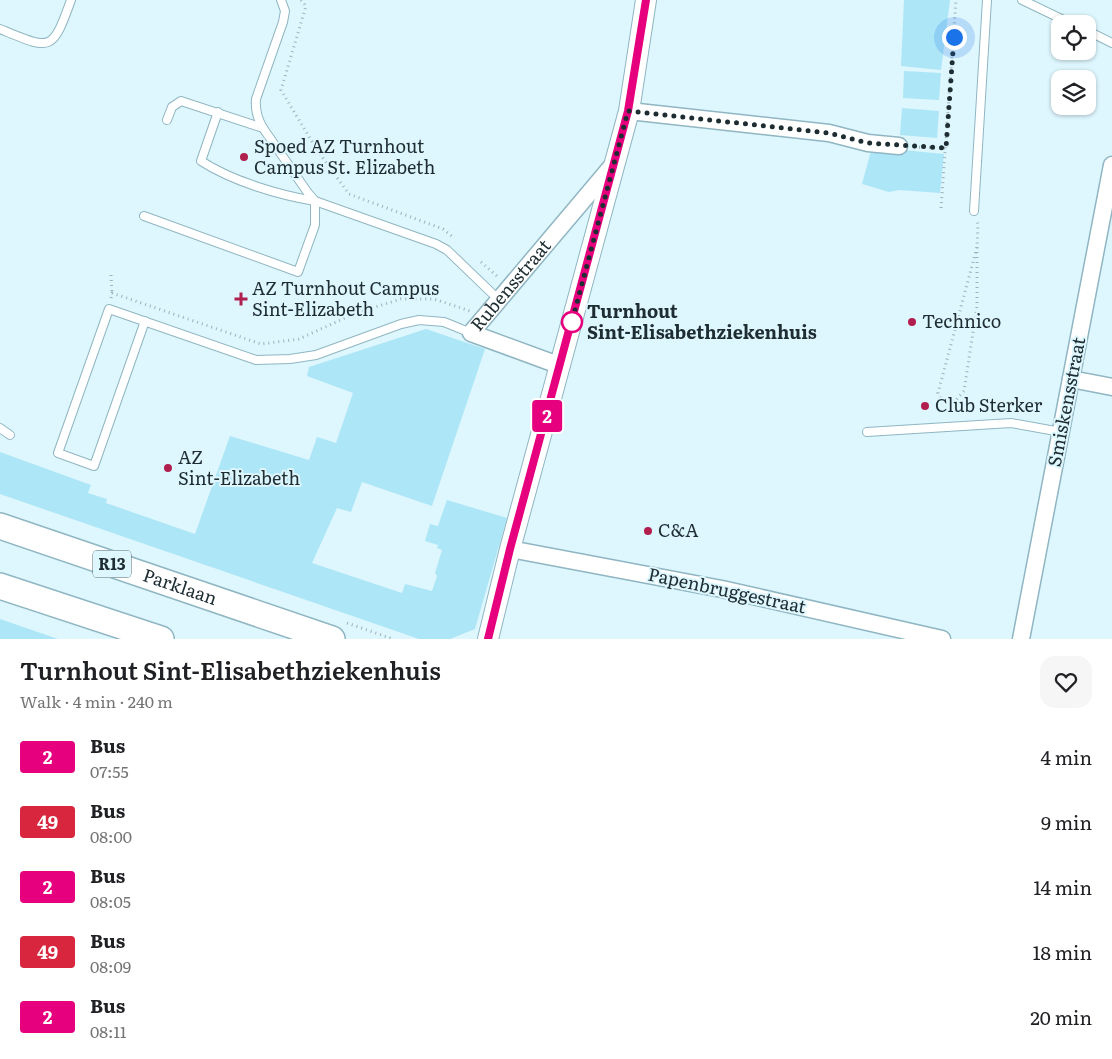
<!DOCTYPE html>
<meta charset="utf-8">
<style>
:root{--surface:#fff;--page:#f6f6f6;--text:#202124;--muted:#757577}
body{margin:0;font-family:Literata,serif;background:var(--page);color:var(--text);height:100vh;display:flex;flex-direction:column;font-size:19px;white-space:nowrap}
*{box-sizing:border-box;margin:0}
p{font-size:16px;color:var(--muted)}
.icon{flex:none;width:28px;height:28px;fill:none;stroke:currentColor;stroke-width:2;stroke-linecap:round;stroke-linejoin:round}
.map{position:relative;height:639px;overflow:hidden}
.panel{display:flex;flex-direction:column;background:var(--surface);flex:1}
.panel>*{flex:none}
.badge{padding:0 10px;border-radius:4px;font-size:18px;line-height:32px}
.buttons{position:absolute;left:1051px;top:15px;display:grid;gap:10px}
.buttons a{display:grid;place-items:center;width:45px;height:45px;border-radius:10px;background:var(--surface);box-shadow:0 1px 4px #0004;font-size:25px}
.you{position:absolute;width:25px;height:25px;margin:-12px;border:4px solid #fff;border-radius:50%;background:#1a73e8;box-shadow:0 0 0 8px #1a73e833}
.map>.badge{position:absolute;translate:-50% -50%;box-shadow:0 0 0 2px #fff}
.round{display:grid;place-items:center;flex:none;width:52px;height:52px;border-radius:15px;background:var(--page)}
.headline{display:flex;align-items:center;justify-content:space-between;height:85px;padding:0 20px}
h1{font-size:24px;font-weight:600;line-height:38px}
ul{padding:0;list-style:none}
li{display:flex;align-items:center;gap:15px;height:65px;padding:0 20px}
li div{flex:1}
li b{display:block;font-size:19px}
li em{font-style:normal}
li .badge{min-width:55px;font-weight:700;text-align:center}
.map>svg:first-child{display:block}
</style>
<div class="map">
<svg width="1112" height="639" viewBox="0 0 1112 639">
<rect width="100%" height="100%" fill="#def6fe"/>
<g fill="#ade6f7">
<polygon points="904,0 950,0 941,70 901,66"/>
<polygon points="904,71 941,73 939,100 903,98"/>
<polygon points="902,108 939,111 937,138 900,135"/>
<polygon points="872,147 944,154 940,193 899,190 889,192 862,184"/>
<polygon points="426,329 485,349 432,506 362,482 351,512 337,508 312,563 402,593 405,584 432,591 437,576 435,573 442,550 437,548 438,545 425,541 430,524 438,526 447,500 507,518 475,629 450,639 419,639 0,494 0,452 91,485 88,493 107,499 106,503 195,534 230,436 309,460 317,437 336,443 353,393 307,376 309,367"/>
<polygon points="0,619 58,639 0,639"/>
</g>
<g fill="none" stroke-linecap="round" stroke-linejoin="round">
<defs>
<g id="service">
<path d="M281,0L285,11L283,22L256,99C255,110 257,118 263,128L308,193L315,201L436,244L447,250L499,300"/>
<polyline points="1022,0 1072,24"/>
<path d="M0,29C51,50 52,53 71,0"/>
<polyline points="1088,31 1112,43"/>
<polyline points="167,120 172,107 181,101 263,128"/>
<polyline points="974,211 987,0"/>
<path d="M144,216L298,272L315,225V201C278,195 232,181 201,161L218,112"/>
<polyline points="145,321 94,466 58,453 109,309 256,360 290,359 316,355 401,324 419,320 444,322 471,333"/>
<polyline points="0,428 10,435"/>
<polyline points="867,432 1011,423 1061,432"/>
</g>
<g id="minor">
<polyline points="629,111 829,133 868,143 899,146"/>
<path id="s1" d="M561,366L471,333L612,166"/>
<polyline points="1071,379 1112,387"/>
<polyline points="510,549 722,589 942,639"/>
<polyline points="1021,639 1112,165"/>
</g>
<polyline id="tertiary" points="488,639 510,549 629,111 646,0"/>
<g id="primary">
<path id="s2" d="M0,526L332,639"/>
<polyline points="0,586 161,639"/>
</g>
</defs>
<use href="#service" stroke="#8fb6c2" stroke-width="10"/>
<use href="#minor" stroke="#8fb6c2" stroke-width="19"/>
<use href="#tertiary" stroke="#8fb6c2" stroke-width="22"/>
<use href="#primary" stroke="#8fb6c2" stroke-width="28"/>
<g stroke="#9db2b9" stroke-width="3" stroke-dasharray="1 4" stroke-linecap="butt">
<polyline points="301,0 306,6 281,90 317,150 349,194 443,229 454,238"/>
<polyline points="914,147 946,148"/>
<polyline points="941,208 956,0"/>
<polyline points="977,247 977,306 964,391 955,401 942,401 938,393 977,247 978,224 977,221"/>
<polyline points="481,262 497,276"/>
<polyline points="111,275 112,293"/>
<polyline points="111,298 112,293 261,344 299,339 356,313 401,299 434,299 470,311"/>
<polyline points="347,623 393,639"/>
</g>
<use href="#service" stroke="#fff" stroke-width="8"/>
<use href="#minor" stroke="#fff" stroke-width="16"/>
<use href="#tertiary" stroke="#fff" stroke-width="20"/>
<use href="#primary" stroke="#fff" stroke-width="25"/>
</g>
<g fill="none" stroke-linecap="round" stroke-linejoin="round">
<defs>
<polyline id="line" points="488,639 510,549 628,111 646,0"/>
</defs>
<use href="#line" stroke="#fff" stroke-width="11"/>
<use href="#line" stroke="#e6007e" stroke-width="8"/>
<polyline stroke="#1e2d32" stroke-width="5" stroke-dasharray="0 9" points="572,322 570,329 628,111 829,133 868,143 946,148 954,37"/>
</g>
<g fill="#b01f4e" stroke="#def6fe" stroke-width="2">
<circle cx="244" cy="157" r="5"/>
<path d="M238.5 291.5h5v5h5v5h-5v5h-5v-5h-5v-5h5z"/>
<circle cx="912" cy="322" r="5"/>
<circle cx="925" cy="406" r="5"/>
<circle cx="168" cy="468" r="5"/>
<circle cx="648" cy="531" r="5"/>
</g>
<circle fill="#fff" stroke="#e6007e" stroke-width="2.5" cx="572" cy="322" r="10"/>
<g text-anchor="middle" stroke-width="4" stroke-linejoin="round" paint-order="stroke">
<rect fill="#def6fe" stroke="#58696f" stroke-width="1" x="93" y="550.5" width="38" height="27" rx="4"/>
<g font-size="16" font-weight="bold" fill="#1e2d32">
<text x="112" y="570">R13</text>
</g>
<g font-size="18" fill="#1e2d32" stroke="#def6fe" text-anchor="start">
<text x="254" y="153">Spoed AZ Turnhout<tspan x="254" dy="21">Campus St. Elizabeth</tspan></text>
<text x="252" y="295">AZ Turnhout Campus<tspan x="252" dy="21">Sint-Elizabeth</tspan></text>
<text x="922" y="328">Technico</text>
<text x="935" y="412">Club Sterker</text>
<text x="178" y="464">AZ<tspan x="178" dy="21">Sint-Elizabeth</tspan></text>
<text x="658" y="537">C&amp;A</text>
</g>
<g font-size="18" fill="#1e2d32" stroke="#def6fe">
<text dy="6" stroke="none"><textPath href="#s1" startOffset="158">Rubensstraat</textPath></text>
<text transform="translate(1067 402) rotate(-79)" y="6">Smiskensstraat</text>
<text dy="6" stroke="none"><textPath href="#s2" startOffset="190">Parklaan</textPath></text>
<text transform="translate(727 591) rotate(12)" y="6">Papenbruggestraat</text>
</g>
<g font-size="18" font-weight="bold" fill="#1e2d32" stroke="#def6fe" text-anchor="start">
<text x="587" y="318">Turnhout<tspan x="587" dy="21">Sint-Elisabethziekenhuis</tspan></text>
</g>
</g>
</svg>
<div class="buttons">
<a><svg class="icon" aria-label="locate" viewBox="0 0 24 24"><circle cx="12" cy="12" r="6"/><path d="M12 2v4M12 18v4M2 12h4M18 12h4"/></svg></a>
<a><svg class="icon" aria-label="layers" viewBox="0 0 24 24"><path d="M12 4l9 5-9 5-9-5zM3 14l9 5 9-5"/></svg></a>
</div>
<div class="you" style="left:954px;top:37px"></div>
<b class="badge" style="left:547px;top:416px;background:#e6007e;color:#fff">2</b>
</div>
<section class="panel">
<div class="headline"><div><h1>Turnhout Sint-Elisabethziekenhuis</h1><p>Walk · 4 min · 240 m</p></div><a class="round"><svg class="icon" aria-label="heart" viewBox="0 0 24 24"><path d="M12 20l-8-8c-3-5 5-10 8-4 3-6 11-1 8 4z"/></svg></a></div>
<ul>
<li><span class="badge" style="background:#e6007e;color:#fff">2</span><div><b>Bus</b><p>07:55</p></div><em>4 min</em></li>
<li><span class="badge" style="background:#d7263d;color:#fff">49</span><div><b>Bus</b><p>08:00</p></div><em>9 min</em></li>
<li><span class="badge" style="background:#e6007e;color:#fff">2</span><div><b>Bus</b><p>08:05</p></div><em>14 min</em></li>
<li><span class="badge" style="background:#d7263d;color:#fff">49</span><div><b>Bus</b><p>08:09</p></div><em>18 min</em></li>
<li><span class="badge" style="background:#e6007e;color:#fff">2</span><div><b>Bus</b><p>08:11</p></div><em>20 min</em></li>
</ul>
</section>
